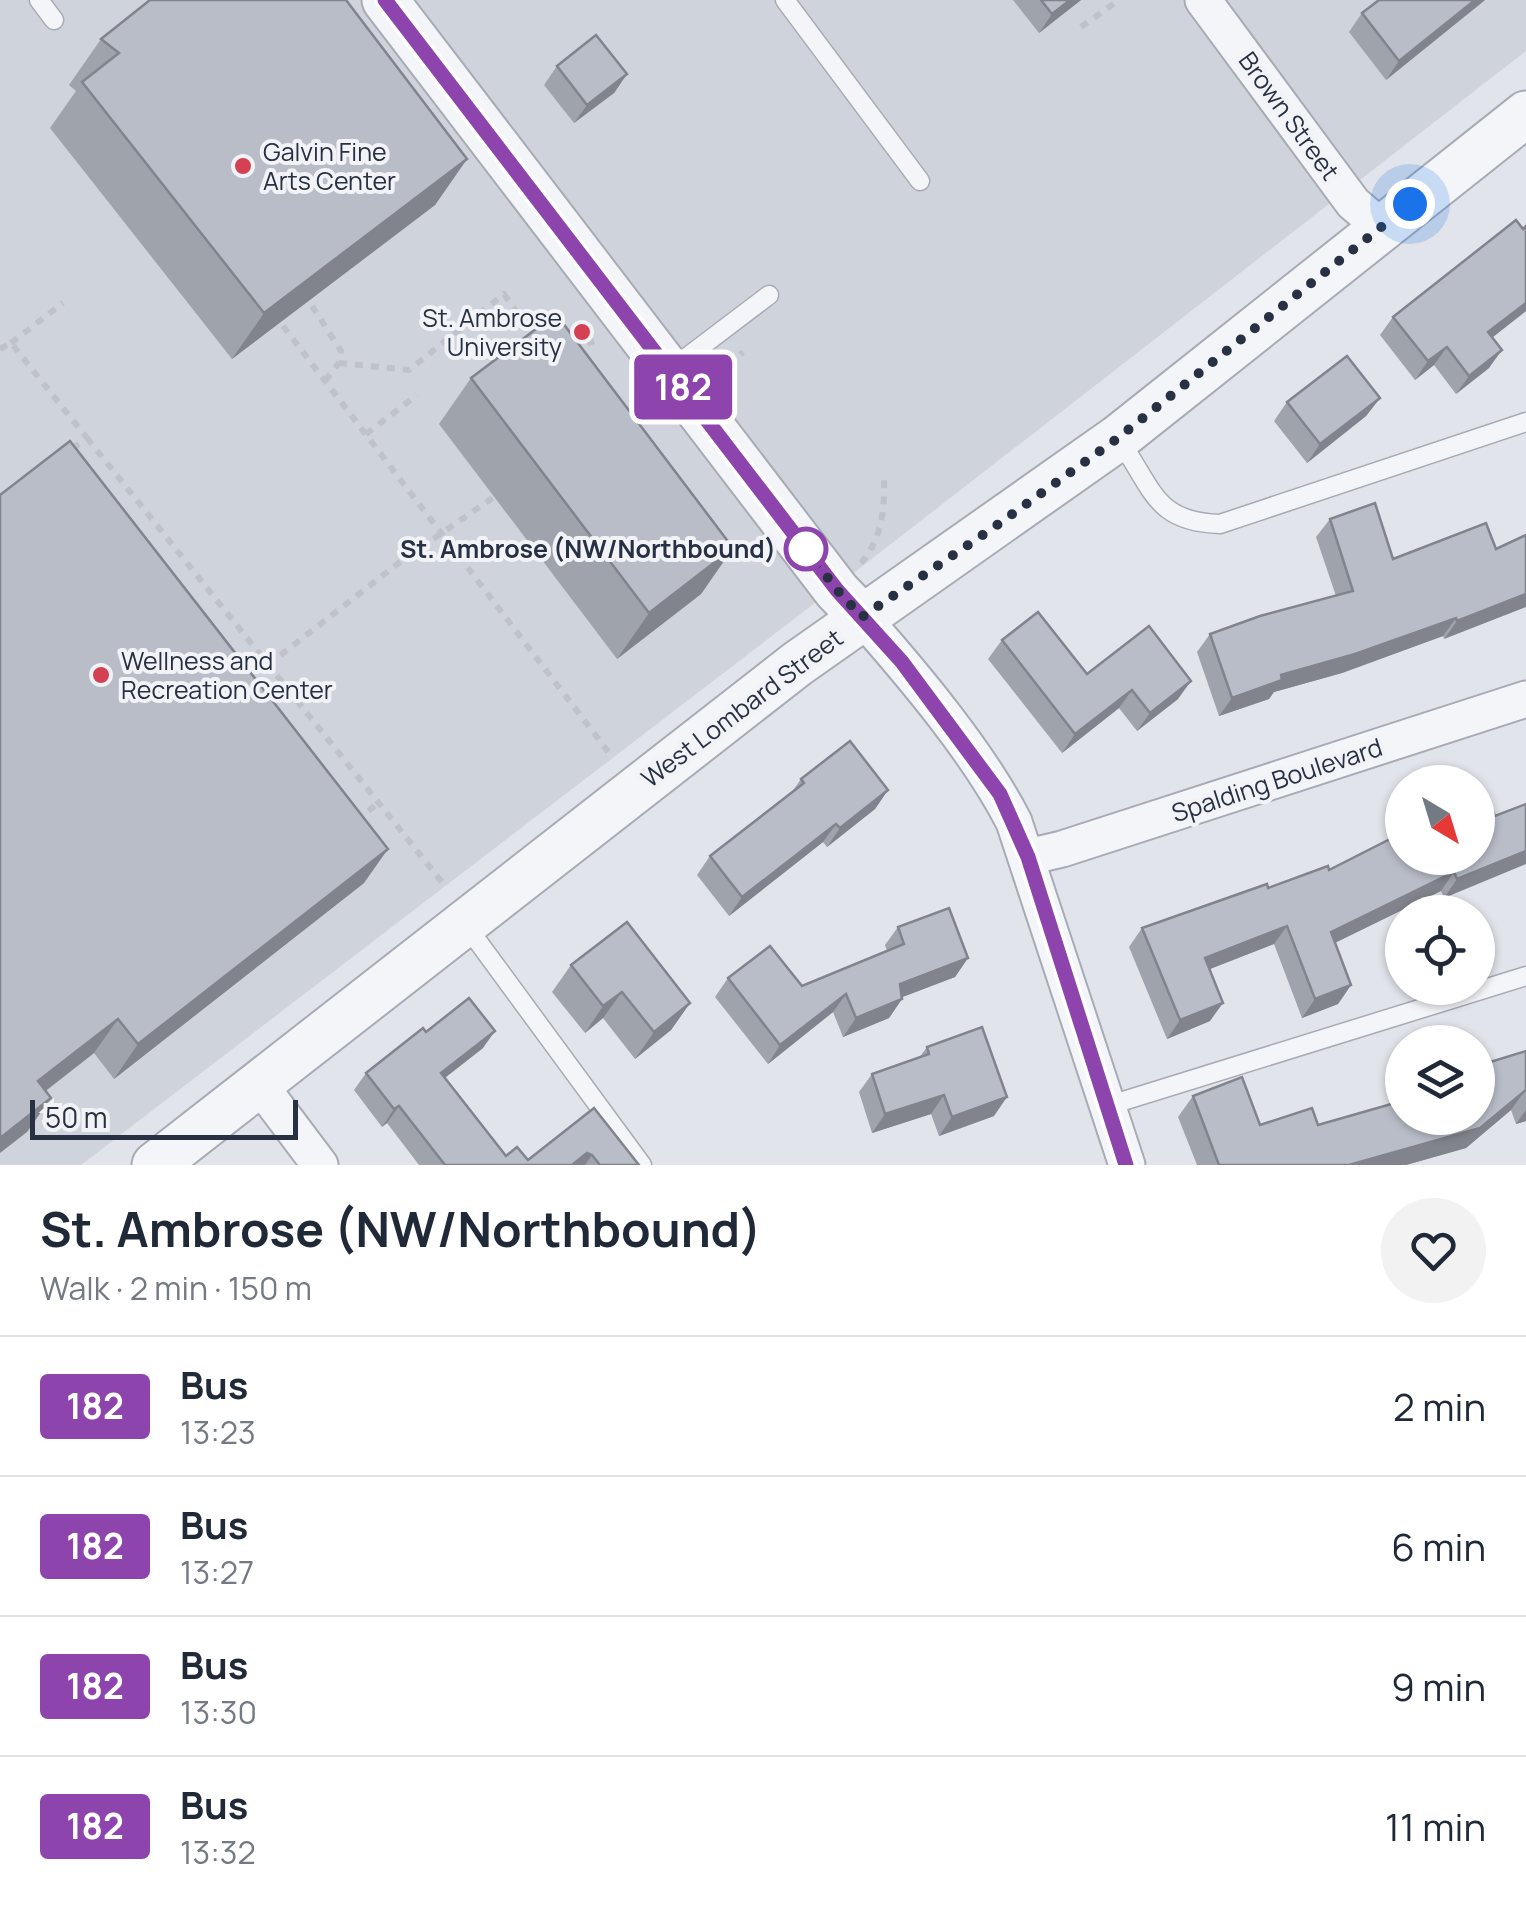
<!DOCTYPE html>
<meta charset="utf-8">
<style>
:root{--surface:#fff;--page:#f2f2f3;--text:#1f2937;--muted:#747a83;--line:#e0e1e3}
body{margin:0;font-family:Manrope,sans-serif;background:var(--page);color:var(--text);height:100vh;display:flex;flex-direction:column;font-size:38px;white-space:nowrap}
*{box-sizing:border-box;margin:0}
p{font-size:32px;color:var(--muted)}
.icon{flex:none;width:55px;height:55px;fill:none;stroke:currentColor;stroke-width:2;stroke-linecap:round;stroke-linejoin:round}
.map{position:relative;height:1165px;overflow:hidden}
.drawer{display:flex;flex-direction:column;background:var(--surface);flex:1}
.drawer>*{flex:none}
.badge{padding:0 20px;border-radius:8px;font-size:35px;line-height:65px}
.needle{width:65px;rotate:142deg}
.tools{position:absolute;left:1385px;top:765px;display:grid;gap:20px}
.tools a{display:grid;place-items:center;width:110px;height:110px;border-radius:50%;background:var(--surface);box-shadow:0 2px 8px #0004;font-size:50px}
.scale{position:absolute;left:30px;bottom:25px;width:268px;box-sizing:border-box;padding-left:10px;border:5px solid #283143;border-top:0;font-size:28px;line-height:35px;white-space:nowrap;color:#283143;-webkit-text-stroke:8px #f1f3f7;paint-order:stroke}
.you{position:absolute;width:50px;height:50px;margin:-25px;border:8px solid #fff;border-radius:50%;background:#1a73e8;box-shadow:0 0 0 15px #1a73e833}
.map>.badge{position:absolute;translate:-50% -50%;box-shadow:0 0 0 5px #fff}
.round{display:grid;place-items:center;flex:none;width:105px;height:105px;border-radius:52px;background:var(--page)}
.headline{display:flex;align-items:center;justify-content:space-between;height:170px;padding:0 40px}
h1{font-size:48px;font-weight:700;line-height:75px}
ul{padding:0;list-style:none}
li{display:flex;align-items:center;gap:30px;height:140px;padding:0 40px;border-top:2px solid var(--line)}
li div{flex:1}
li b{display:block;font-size:38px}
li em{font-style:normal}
li .badge{min-width:110px;font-weight:700;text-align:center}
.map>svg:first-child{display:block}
</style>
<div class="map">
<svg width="1526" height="1165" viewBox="0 0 1526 1165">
<rect width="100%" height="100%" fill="#e1e4ea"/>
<polygon fill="#cfd3dc" points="0,0 1526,0 1526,51 802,613 81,1165 0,1165"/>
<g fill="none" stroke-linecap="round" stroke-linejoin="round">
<defs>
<g id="service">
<polyline points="39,0 54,20"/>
<polyline points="785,0 920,181"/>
<polyline points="670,370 769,295"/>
<path d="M1119,440C1154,489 1154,522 1220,524L1526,422"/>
<polyline points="465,924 642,1165"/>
<polyline points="1107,1106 1526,976"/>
</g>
<g id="minor">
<polyline points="1203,0 1353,203 1381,227"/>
<path d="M862,617C913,675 979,753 1014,822L1127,1165"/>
<polyline points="1028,857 1062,849 1526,699"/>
<polyline points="259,1084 320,1165"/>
</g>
<g id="tertiary">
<polyline points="385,0 837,591 862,617"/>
<polyline points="155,1165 797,664 1118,438 1526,114"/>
</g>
</defs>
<use href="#service" stroke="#a6abb5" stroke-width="21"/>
<use href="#minor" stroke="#a6abb5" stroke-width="39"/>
<use href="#tertiary" stroke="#a6abb5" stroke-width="49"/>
<g stroke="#bfc2c9" stroke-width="6" stroke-dasharray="8 8" stroke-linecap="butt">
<polyline points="1081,27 1119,0"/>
<polyline points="312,306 341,351 339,363 325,381"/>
<polyline points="283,326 613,758"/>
<polyline points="11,343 63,303"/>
<polyline points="0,349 11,343 87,438 68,452"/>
<polyline points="572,349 594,341"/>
<polyline points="339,363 409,370 504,294 533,336"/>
<polyline points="716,375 743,352"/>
<polyline points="366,434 417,395"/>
<polyline points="87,438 445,886"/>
<path d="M861,563C881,540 885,510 884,480"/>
<polyline points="268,665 400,562 494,497"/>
<polyline points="356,821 378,803"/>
</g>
<use href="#service" stroke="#f4f5f8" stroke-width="18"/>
<use href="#minor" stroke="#f4f5f8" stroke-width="35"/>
<use href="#tertiary" stroke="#f4f5f8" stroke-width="45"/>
</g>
<g fill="#9ea3ac">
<polygon points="1013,0 1081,0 1039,33"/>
<polygon points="1485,0 1386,80 1349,32 1362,13"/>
<polygon points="101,39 467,159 435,205 232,359 50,128 76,91 69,85"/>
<polygon points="557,66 627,74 614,93 574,123 544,85"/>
<polygon points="1526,226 1526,311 1493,337 1489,368 1456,394 1434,365 1415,380 1380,335 1393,317"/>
<polygon points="471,378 733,548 701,594 617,659 439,424"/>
<polygon points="1380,398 1366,416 1307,463 1274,421 1287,402"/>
<polygon points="0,495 364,883 114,1079 94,1053 46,1091 27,1132"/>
<polygon points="1330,519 1393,559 1496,549 1526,535 1444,639 1443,636 1342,673 1274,692 1269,699 1219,716 1197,652 1210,634 1336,596 1316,537"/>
<polygon points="1002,640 1087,674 1178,699 1137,731 1119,708 1062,753 988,659"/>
<polygon points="801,779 888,790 875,809 827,847 823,842 729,916 697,875 710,856 792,792"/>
<polygon points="1526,804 1444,898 1441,891 1335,943 1351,985 1338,1004 1302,1018 1274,944 1210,969 1210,1021 1167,1039 1129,947 1142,928 1329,870 1402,858"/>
<polygon points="898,927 968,958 955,977 902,997 902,999 889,1018 843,1037 833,1012 768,1064 715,997 728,978 802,986 887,951 885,945"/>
<polygon points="571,965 690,1003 671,1030 635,1059 603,1018 585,1033 552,992"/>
<polygon points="426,1032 483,1048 445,1078 506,1156 528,1160 594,1108 639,1165 419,1165 387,1123 382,1127 354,1090 366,1073"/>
<polygon points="927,1047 994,1116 939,1136 931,1114 872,1133 859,1092 872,1074 919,1058"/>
<polygon points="1526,1051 1526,1121 1516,1124 1511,1110 1466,1148 1406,1165 1197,1165 1178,1117 1193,1096 1260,1125 1318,1125 1402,1118 1487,1063"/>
</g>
<g fill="#81848c">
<polygon points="1070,0 1081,0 1039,33 1052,14"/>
<polygon points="1475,0 1485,0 1386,80 1399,61"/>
<polygon points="627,74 614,93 574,123 587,105"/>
<polygon points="467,159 435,205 232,359 264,313"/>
<polygon points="1526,303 1526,311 1475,351 1488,332"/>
<polygon points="1447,347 1434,365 1415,380 1428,361"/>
<polygon points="1502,350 1489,368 1456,394 1469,376"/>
<polygon points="1380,398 1366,416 1307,463 1320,444"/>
<polygon points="733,548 701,594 617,659 649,613"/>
<polygon points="1526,594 1526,607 1444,639 1457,621"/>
<polygon points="1456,618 1443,636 1342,673 1274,692 1269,699 1219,716 1232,698 1281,675"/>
<polygon points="1191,681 1178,699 1137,731 1150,713"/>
<polygon points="1132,690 1119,708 1062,753 1075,734"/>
<polygon points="888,790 875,809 827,847 840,828"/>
<polygon points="836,824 823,842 729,916 742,897"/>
<polygon points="388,849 364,883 114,1079 138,1044"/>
<polygon points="1526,851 1526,864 1444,898 1457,879"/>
<polygon points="1454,872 1441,891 1318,951 1331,932"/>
<polygon points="1287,926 1274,944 1192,976 1205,958"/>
<polygon points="968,958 955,977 887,1003 900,984"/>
<polygon points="1351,985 1338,1004 1302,1018 1315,999"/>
<polygon points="622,992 603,1018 585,1033 603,1006"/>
<polygon points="846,994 833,1012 768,1064 780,1045"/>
<polygon points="902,999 889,1018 843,1037 856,1018"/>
<polygon points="690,1003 671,1030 635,1059 654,1032"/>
<polygon points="1223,1003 1210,1021 1167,1039 1180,1020"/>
<polygon points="118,1019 94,1053 14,1115 38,1081"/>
<polygon points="495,1031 483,1048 429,1090 441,1073"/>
<polygon points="1526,1089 1511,1110 1466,1148 1406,1165 1349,1165"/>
<polygon points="944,1095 931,1114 872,1133 885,1114"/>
<polygon points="1007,1097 994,1116 939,1136 952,1117"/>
<polygon points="51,1098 27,1132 0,1153 0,1138"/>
<polygon points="399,1106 387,1123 382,1127 394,1109"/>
<polygon points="1526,1110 1526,1121 1516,1124"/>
<polygon points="587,1153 592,1155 585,1165 572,1165"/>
</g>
<g fill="#b8bdc8" stroke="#81848c" stroke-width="2.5">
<polygon points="150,0 346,0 467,159 264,313 82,82 119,53 101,39"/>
<polygon points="1041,0 1070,0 1052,14"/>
<polygon points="1379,0 1475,0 1399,61 1362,13"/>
<polygon points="596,35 627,74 587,105 557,66"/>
<polygon points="1516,220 1523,229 1526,226 1526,303 1488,332 1502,350 1469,376 1447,347 1428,361 1393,317"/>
<polygon points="556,314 733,548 649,613 471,378"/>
<polygon points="1347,356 1380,398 1320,444 1287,402"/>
<polygon points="70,441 388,849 138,1044 118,1019 38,1081 51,1098 0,1138 0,495"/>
<polygon points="1375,503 1393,559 1486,523 1496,549 1526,535 1526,594 1457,621 1456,618 1355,654 1281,675 1282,680 1232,698 1210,634 1260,616 1353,591 1330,519"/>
<polygon points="1038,612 1087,674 1149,626 1191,681 1150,713 1132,690 1075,734 1002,640"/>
<polygon points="850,741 888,790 840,828 836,824 742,897 710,856 804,783 801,779"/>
<polygon points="1526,804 1526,851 1457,879 1454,872 1331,932 1351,985 1315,999 1287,926 1205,958 1223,1003 1180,1020 1142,928 1267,884 1268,888 1328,866 1329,870 1402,833 1402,858 1478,858 1478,814 1492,809 1495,816"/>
<polygon points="949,908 968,958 900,984 902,999 856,1018 846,994 780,1045 728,978 770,946 802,986 904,944 898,927"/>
<polygon points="627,922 690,1003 654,1032 622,992 603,1006 571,965"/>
<polygon points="469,998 495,1031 441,1073 506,1156 517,1147 528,1160 594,1108 639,1165 600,1165 592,1155 587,1153 572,1165 445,1165 399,1106 394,1109 366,1073 423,1028 426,1032"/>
<polygon points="982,1027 1007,1097 952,1117 944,1095 885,1114 872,1074 929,1054 927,1047"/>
<polygon points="1478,1051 1487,1063 1526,1051 1526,1090 1480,1128 1349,1165 1219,1165 1193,1096 1242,1077 1260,1125 1312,1108 1318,1125 1402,1101 1402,1118 1478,1118"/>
</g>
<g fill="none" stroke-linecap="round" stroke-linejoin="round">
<defs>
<polyline id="line" points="385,0 837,590 902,662 1000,794 1028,857 1126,1165"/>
</defs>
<use href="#line" stroke="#fff" stroke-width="22"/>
<use href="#line" stroke="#8e44ad" stroke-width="15"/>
<polyline stroke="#283143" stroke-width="10" stroke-dasharray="0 18" points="806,549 837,590 862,617 993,528 1118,438 1410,204"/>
</g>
<g fill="#d44152" stroke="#f1f3f7" stroke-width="4">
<circle cx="243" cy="166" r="10"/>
<circle cx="582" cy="332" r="10"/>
<circle cx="101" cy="675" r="10"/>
</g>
<circle fill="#fff" stroke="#8e44ad" stroke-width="5" cx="806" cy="549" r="20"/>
<g text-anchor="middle" stroke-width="8" stroke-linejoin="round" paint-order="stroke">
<g font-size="25" fill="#283143" stroke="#f1f3f7">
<text transform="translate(1289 116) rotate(54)" y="9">Brown Street</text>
<text transform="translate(742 708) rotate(-37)" y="9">West Lombard Street</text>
<text transform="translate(1277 780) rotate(-18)" y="9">Spalding Boulevard</text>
</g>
<g font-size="25" fill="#283143" stroke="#f1f3f7" text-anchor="start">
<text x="263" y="161">Galvin Fine<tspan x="263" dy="29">Arts Center</tspan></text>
<text x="562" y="327" text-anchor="end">St. Ambrose<tspan x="562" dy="29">University</tspan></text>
<text x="121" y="670">Wellness and<tspan x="121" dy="29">Recreation Center</tspan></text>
</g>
<g font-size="25" font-weight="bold" fill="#283143" stroke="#f1f3f7" text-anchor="end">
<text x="776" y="558">St. Ambrose (NW/Northbound)</text>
</g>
</g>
</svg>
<div class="tools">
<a><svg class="needle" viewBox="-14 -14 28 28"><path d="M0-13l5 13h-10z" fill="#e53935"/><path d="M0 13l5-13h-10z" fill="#747a83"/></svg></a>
<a><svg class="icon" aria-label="locate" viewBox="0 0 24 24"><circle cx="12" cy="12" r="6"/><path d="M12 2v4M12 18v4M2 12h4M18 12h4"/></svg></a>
<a><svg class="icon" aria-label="layers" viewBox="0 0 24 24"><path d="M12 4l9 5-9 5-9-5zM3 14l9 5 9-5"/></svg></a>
</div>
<div class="scale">50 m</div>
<div class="you" style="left:1410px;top:204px"></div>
<b class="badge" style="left:683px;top:387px;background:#8e44ad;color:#fff">182</b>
</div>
<section class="drawer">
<div class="headline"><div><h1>St. Ambrose (NW/Northbound)</h1><p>Walk · 2 min · 150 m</p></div><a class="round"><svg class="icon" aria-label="heart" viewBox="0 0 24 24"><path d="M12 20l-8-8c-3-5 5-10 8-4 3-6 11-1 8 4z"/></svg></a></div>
<ul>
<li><span class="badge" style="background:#8e44ad;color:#fff">182</span><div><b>Bus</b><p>13:23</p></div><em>2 min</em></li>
<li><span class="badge" style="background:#8e44ad;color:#fff">182</span><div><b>Bus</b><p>13:27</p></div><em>6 min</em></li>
<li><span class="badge" style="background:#8e44ad;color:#fff">182</span><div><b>Bus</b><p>13:30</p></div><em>9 min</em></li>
<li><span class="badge" style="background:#8e44ad;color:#fff">182</span><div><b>Bus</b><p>13:32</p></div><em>11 min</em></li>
</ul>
</section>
